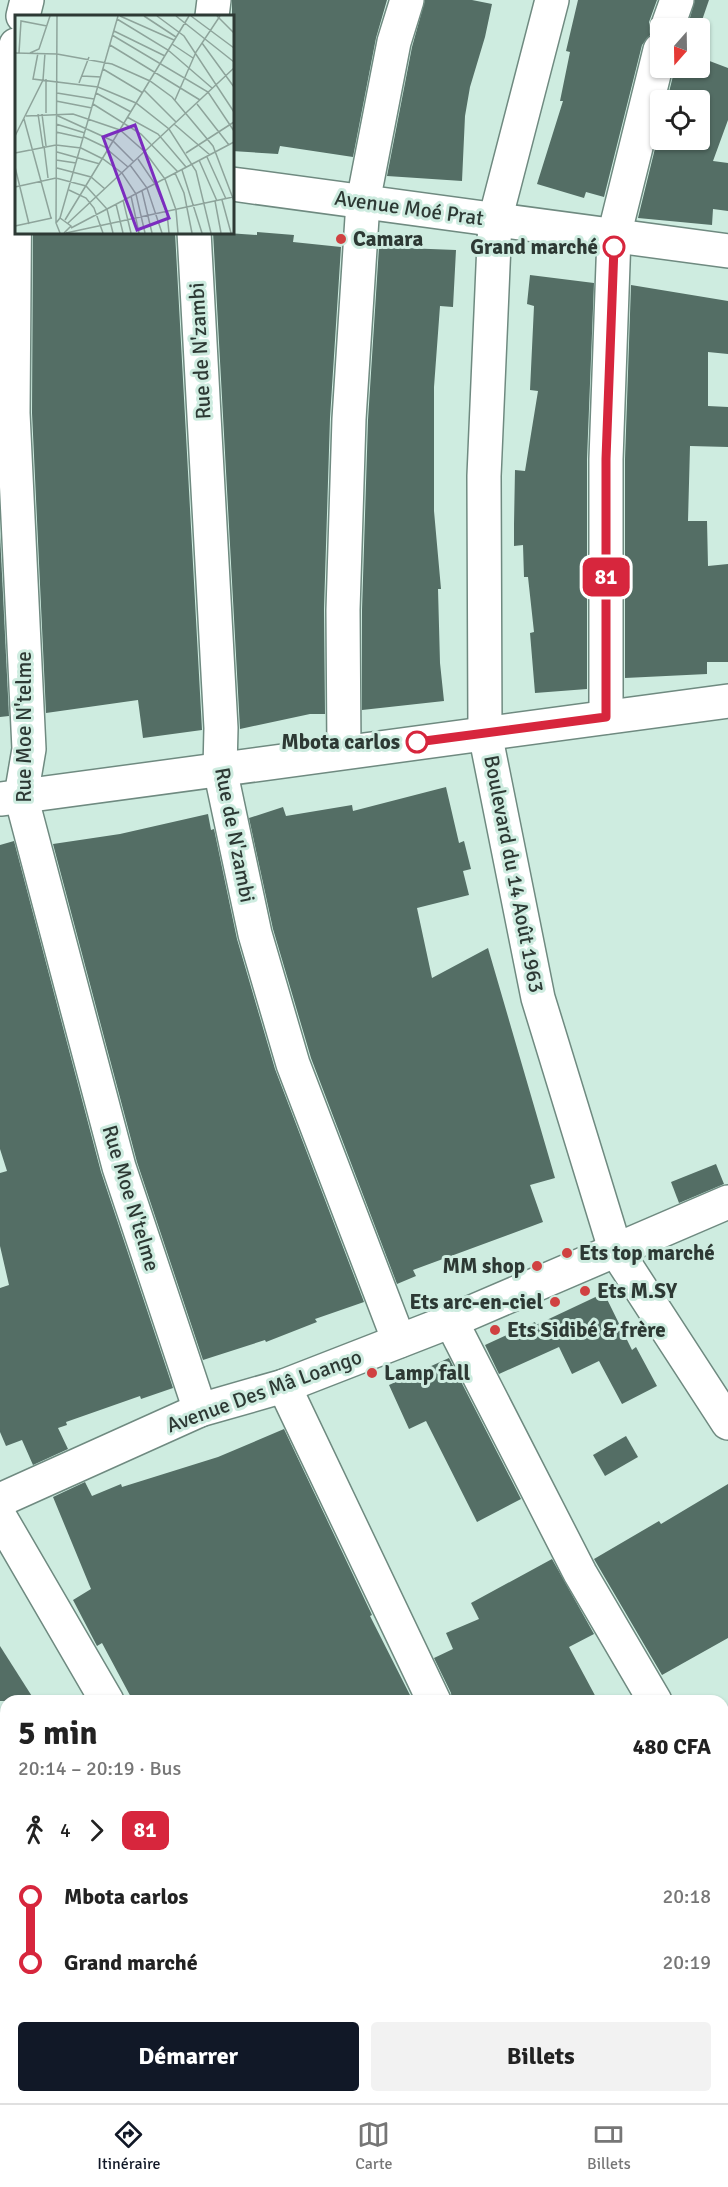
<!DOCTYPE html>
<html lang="fr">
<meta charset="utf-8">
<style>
:root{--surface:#fff;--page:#f2f2f2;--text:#222;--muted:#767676;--line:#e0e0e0;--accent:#111827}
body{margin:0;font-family:Signika,sans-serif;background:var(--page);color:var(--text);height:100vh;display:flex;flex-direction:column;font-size:22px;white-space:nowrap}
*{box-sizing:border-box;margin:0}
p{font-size:20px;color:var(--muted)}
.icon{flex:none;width:33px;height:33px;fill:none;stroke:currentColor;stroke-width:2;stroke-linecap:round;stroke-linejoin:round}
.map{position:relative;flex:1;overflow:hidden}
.side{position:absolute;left:0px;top:1695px;width:729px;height:408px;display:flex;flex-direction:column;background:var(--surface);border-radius:18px 18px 0 0;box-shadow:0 2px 4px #0004}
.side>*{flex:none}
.badge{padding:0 12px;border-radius:9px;font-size:21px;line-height:39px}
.needle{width:39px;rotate:200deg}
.buttons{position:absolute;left:650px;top:18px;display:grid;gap:12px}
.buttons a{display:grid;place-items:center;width:60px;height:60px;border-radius:6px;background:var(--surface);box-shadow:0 2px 4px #0004;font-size:30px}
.map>.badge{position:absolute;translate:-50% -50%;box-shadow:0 0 0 3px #fff}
.legs{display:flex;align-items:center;gap:9px;height:66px;padding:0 18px;font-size:20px}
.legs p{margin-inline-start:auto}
.headline{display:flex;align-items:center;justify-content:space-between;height:102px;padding:0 18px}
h1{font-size:33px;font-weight:700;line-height:45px}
.action{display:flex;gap:12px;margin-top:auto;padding:12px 18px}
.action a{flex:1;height:69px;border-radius:6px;background:var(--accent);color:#fff;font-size:24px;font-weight:700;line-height:69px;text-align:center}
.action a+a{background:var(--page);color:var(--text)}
ul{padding:0 18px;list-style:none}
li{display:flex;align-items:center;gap:21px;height:66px;font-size:22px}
li i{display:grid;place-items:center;width:9px;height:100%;margin:0 8px;background:currentColor}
li i::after{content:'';width:15px;height:15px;margin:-8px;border:4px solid;border-radius:50%;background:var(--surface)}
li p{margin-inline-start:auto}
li:first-child i{background:linear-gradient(#0000 50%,currentColor 0)}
li:last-child i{background:linear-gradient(currentColor 50%,#0000 0)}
.dock{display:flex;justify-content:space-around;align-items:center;height:84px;border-top:2px solid var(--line);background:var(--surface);font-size:16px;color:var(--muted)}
.dock a{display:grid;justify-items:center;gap:3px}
.dock .active{color:var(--accent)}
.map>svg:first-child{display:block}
</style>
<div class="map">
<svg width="728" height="2103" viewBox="0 0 728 2103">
<rect width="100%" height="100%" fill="#ceece0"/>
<g fill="#546e65">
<polygon points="232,0 387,0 376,38 353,157 280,146 278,154 232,151"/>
<polygon points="425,0 472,0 492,4 485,37 470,87 465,116 462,181 387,176 412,47"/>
<polygon points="578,0 657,0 649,22 650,35 642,45 604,197 586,192 584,198 537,184 563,101 560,101 570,52 566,51"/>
<polygon points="695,0 709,0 699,29 687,28"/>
<polygon points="699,57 728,68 728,120 713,161 728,163 728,211 713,209 712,225 638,218 660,128 660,140 699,140 699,100 667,100 675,68 699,68"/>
<polygon points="33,232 175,232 202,730 143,738 138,700 46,713 32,413"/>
<polygon points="213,232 257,235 257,232 294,235 293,242 341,247 330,418 324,609 325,714 310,714 240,729"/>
<polygon points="379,247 456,250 453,307 440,306 434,387 434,511 441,589 438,589 440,663 444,701 362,710 362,610 368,420"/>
<polygon points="530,275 594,283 587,459 587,689 535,693 530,633 534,632 528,577 524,577 523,545 514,546 514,524 515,470 525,471 538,391 530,390 534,306 527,304"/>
<polygon points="631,285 728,301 728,354 708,352 708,406 728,407 728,447 690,446 688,521 707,521 708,566 728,564 728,662 707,662 707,674 625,678 625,459"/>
<polygon points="0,534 9,716 0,717"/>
<polygon points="446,787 459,843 464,841 471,869 463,871 469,895 417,908 432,978 488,948 555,1178 530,1185 543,1222 413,1270 416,1276 397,1284 311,1058 273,929 249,818 283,807 286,816 352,805 353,811"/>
<polygon points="208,814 211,830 214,829 237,939 275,1069 364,1302 315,1319 317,1322 266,1342 265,1340 203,1360 137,1162 53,844 120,834"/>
<polygon points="14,841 101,1172 173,1388 141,1399 140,1396 66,1422 67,1425 58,1428 68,1449 33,1465 22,1440 6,1446 0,1432 0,1288 9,1285 0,1246 0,1173 7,1171 0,1149 0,845"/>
<polygon points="716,1164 724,1184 679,1203 671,1182"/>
<polygon points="604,1293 632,1350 636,1347 657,1386 622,1404 599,1361 572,1374 559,1347 499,1374 485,1345 535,1322 536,1325"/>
<polygon points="449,1358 521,1499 477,1522 426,1421 409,1429 389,1385"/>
<polygon points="284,1429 372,1615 370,1616 413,1701 133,1701 102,1643 97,1646 73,1600 91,1589 53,1497 85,1482 92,1496 121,1484 122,1487 218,1457"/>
<polygon points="626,1436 638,1457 605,1476 593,1455"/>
<polygon points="728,1484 728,1638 662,1675 594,1559 659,1521 661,1524"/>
<polygon points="552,1559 594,1634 569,1647 598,1701 452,1701 451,1693 434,1658 453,1649 446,1633 479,1619 471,1603"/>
<polygon points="0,1646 35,1701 0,1701"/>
</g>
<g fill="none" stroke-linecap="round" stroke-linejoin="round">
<defs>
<g id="minor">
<polyline points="552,0 495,220 484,476 485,733 538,998 615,1249 728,1423"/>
<polyline points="23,16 27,0"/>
<polyline points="212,16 214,0"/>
<polyline points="667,28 677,0"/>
<polyline points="0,117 16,45"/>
<polyline points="0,131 15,155 13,413 29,749 21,796 119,1167 200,1410"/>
<polyline points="232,184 728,251"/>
<polyline points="194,232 221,728 220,769 255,934 293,1064 399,1341"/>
<polyline points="606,717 606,459 614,236 660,50"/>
<polyline points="344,752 343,610 349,419 363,202 394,42 407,0"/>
<polyline points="2,799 728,701"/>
<polyline points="451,1321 580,1573 655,1701"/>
<polyline points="284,1386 434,1701"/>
<polyline points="0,1517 107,1701"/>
<polyline points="723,1799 728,1795"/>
<polyline points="723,1860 728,1866"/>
<polyline points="0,1959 6,1968"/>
<polyline points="90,2097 94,2103"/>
<polyline points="336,2097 340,2103"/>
<polyline points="685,2097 691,2103"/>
<polyline points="365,2103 372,2097"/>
</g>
<polyline id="major" points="0,1500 200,1410 284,1386 451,1321 728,1202"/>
</defs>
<use href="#minor" stroke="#6f8a80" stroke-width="36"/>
<use href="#major" stroke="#6f8a80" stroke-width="36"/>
<use href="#minor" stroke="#fff" stroke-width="33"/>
<use href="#major" stroke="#fff" stroke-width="33"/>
</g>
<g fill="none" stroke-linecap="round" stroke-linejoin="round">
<defs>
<polyline id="line-1" points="417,742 606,717 606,459 614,247"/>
</defs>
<use href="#line-1" stroke="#fff" stroke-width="14"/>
<use href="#line-1" stroke="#d7263d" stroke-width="9"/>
</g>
<g fill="#d04141" stroke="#ceece0" stroke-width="2">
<circle cx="341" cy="239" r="6"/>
<circle cx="567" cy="1253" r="6"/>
<circle cx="537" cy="1266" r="6"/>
<circle cx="585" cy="1291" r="6"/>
<circle cx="555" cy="1302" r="6"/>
<circle cx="495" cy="1330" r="6"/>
<circle cx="372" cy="1373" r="6"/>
</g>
<g fill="#fff" stroke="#d7263d" stroke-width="3">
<circle cx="614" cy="247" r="10"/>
<circle cx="417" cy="742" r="10"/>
</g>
<g text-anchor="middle" stroke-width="6" stroke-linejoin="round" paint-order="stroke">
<g font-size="21" fill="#2d3934" stroke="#ceece0">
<text transform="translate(409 208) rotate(8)" y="7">Avenue Moé Prat</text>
<text transform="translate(200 351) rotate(-93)" y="7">Rue de N'zambi</text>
<text transform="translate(24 727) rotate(-90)" y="7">Rue Moe N'telme</text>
<text transform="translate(235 835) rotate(79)" y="7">Rue de N'zambi</text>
<text transform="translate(514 874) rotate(79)" y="7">Boulevard du 14 Août 1963</text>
<text transform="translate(131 1198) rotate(73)" y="7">Rue Moe N'telme</text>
<text transform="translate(264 1391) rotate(-20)" y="7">Avenue Des Mâ Loango</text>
</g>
<g font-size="21" font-weight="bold" fill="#2d3934" stroke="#ceece0" text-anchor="start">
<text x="353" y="246">Camara</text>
<text x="579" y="1260">Ets top marché</text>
<text x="525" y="1273" text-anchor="end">MM shop</text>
<text x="597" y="1298">Ets M.SY</text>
<text x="543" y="1309" text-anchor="end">Ets arc-en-ciel</text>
<text x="507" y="1337">Ets Sidibé &amp; frère</text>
<text x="384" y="1380">Lamp fall</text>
</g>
<g font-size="21" font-weight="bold" fill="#2d3934" stroke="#ceece0" text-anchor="end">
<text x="598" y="254">Grand marché</text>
<text x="400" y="749">Mbota carlos</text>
</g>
</g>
<g transform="translate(15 15)">
<rect width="219" height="219" fill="#ceece0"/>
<path fill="none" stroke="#8ea49b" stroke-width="1.5" d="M105,1L159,25M129,1L161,22M142,1L169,21L219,97M161,1L219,47M176,1L219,33M202,1L219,18M102,4L153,35L197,73M99,16L150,41M97,20L193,77L219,116M187,28L219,72M157,29L178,43M95,30L185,85M0,38L42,39M4,38L6,6L32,11M15,38L24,34L35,1M23,38L18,64L83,72L121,88L154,114L181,156L196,218M42,39L97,49L135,66L157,82L198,131L219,186M88,54L128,78M67,61L86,62M64,68L74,42M129,75L161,107M42,78L79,84M81,78L116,97M160,85L181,37L205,1M41,86L77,93M78,89L126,119L163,157M182,89L214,130M31,98V64M23,99L28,132M27,99L31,131M41,100L98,126L119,147M11,101L58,99L105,115L130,137L150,164L161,195L163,218M112,102L143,119L171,152M9,104L36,203M41,109L70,118M159,109L195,140M41,117L68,123M0,121L28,65L30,38M69,122L94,134M29,131L33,163M93,135L113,152M42,137L85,149M0,138L41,130L66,133L88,144L107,158L121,179L130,218M171,138L219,107M192,142L211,184M123,144L140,169L152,198L154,218M41,145L61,148M184,145L202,186M115,150L132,173L147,218M0,152L14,209M42,153L76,162L90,174M167,155L187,218M160,158L169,178L177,218M0,172L41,163L71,171L92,194L98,218M54,175L71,183L79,193L88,218M127,176L137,218M116,181L124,218M108,185L116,218M207,185L216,218M200,186L206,218M101,189L108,218M45,203L103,1M50,205L174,1M41,208L42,1M53,208L219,53M0,211L37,203M56,213L219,127M45,218L41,208L45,203L56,211L49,218M51,218L218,182"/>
<path fill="#7b2cbf" fill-opacity="0.15" stroke="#7b2cbf" stroke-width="3" d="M120,110L154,203L122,215L88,122Z"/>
<rect width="219" height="219" fill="none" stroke="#2d3934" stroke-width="3"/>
</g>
</svg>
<div class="buttons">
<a><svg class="needle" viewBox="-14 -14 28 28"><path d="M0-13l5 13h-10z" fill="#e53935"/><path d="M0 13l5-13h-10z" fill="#767676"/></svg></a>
<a><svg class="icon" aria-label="locate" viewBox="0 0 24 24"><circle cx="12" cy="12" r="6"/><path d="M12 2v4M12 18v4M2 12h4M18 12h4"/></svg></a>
</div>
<b class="badge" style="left:606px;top:577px;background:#d7263d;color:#fff">81</b>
<section class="side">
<div class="headline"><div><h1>5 min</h1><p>20:14 – 20:19 · Bus</p></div><b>480 CFA</b></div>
<div class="legs"><svg class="icon" aria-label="walk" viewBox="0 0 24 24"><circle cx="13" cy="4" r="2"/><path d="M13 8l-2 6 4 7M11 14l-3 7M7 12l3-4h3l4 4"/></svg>4<svg class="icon" aria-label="forward" viewBox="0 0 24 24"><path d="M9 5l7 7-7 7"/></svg><b class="badge" style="background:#d7263d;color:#fff">81</b></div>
<ul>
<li><i style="color:#d7263d"></i><b>Mbota carlos</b><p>20:18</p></li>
<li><i style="color:#d7263d"></i><b>Grand marché</b><p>20:19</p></li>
</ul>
<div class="action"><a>Démarrer</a><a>Billets</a></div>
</section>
</div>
<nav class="dock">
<a class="active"><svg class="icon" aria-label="directions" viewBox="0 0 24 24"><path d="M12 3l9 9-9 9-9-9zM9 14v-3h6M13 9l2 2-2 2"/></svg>Itinéraire</a>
<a><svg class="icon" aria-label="map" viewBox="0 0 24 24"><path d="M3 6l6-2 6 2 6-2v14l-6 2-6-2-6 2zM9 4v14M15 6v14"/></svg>Carte</a>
<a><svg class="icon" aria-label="tickets" viewBox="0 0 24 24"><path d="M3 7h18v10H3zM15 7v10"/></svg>Billets</a>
</nav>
